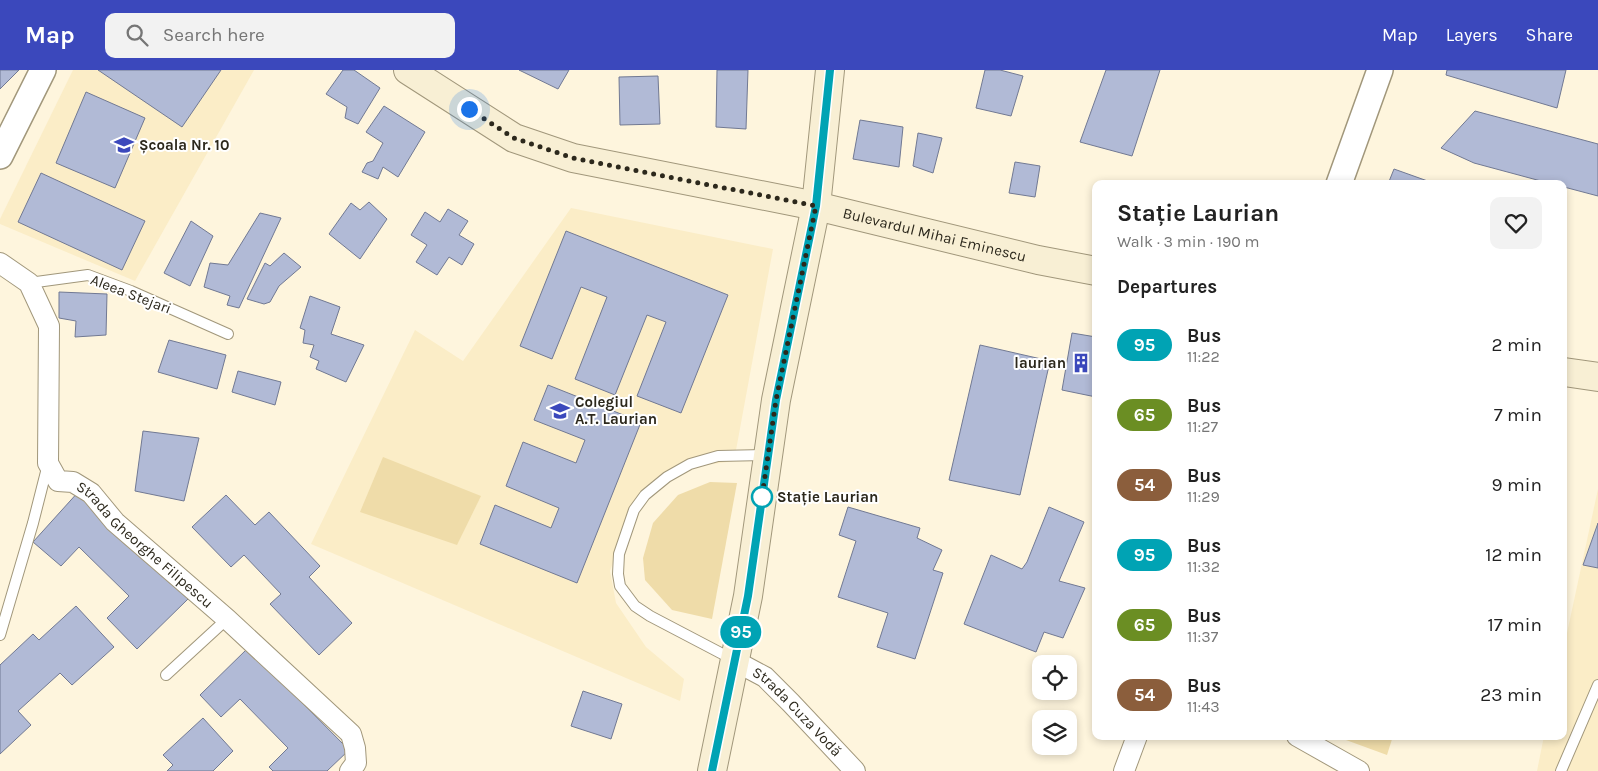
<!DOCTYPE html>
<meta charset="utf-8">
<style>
:root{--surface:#fff;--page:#f2f2f2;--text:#222;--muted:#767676;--accent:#3b48bc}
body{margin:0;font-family:Karla,sans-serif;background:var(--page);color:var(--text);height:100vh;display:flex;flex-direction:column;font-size:19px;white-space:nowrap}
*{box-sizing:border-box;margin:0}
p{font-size:16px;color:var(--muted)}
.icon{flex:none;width:28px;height:28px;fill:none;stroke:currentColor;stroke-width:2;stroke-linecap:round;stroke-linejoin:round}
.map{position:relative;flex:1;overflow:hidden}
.side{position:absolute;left:1092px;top:110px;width:475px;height:560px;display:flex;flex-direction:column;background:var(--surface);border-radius:10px;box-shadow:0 2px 8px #0003}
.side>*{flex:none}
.badge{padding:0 10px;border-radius:16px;font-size:18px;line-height:32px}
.tools{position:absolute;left:1032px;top:585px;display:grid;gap:10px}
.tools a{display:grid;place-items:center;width:45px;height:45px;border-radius:10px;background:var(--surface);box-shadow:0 2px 8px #0003;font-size:25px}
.you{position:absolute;width:25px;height:25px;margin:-12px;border:4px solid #fff;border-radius:50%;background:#1a73e8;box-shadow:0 0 0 8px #1a73e833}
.map>.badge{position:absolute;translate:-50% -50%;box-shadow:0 0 0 2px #fff}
h2{padding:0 25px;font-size:19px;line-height:45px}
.round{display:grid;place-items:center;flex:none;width:52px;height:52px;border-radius:10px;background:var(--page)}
.overview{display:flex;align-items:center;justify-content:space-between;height:85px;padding:0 25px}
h1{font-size:24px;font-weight:700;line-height:38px}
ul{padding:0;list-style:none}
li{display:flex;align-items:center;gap:15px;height:70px;padding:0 25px}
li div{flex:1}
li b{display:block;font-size:19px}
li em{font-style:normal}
li .badge{min-width:55px;font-weight:700;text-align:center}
header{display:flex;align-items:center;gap:30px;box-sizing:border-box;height:70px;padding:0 25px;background:var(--accent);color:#fff}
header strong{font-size:24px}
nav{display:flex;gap:28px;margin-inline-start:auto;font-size:18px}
.search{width:350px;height:45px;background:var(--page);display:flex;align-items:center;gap:12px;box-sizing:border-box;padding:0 18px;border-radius:10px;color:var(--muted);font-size:19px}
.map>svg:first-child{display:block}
</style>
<header>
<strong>Map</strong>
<div class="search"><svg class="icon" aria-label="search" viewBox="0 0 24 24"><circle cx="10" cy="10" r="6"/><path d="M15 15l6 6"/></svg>Search here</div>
<nav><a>Map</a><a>Layers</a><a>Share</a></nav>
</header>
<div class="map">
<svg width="1598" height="701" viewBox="0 0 1598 701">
<rect width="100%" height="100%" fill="#fef5dd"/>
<g fill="#fbedc7">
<polygon points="73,0 254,0 135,211 0,154 0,149"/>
<polygon points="571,138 773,179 734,391 692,397 649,424 623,464 610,501 616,533 646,577 684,609 680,631 311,474 415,260 463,291"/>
<polygon points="1598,419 1598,701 1537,701 1544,666 1564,666 1564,577"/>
</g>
<g fill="#efdca9">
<polygon points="383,387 481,426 457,475 360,442"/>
<polygon points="710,412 737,413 712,549 672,540 645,510 643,488 653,453 678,425"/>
<polygon points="1335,666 1393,666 1387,685"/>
</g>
<g fill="#b1bad6" stroke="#717993">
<polygon points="0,0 19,0 0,19"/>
<polygon points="98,0 221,0 182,57"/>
<polygon points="343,0 354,0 380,18 358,54 345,48 347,37 326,24"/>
<polygon points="519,0 569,0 558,19"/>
<polygon points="717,0 748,0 746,59 716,57"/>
<polygon points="985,0 1000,0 1023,6 1011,46 976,38"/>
<polygon points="1106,0 1160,0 1132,86 1080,72"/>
<polygon points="1447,0 1566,0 1557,38 1446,5"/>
<polygon points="658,6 660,54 620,55 619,7"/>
<polygon points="86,22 145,48 115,118 56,93"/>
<polygon points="384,36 425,62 398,107 383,97 378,109 362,102 367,93 373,91 383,73 366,62"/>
<polygon points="1475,41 1598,74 1598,126 1564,117 1564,114 1552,114 1474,93 1441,78"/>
<polygon points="860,50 903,57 899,97 853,89"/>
<polygon points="918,63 942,68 933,103 913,96"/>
<polygon points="1015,92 1040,96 1035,127 1009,123"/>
<polygon points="1394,99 1436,114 1388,114"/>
<polygon points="41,103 145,151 122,200 18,152"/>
<polygon points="369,132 387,149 360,189 329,164 351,133 360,140"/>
<polygon points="448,139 468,151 459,165 474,174 462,195 449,187 437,205 416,192 427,175 411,165 425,142 440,152"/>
<polygon points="260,143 281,148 239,238 227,235 230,226 204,217 210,193 228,195"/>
<polygon points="191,151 213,166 190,216 164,203"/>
<polygon points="566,161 728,225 681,343 637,326 666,252 647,245 615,325 575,309 607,227 581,217 552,289 520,276"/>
<polygon points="284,183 301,197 279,216 270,232 264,234 247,229 265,193 270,196"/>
<polygon points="59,222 107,224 106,265 75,267 76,251 59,248"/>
<polygon points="310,226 340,237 331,264 364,275 346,312 316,299 319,291 310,287 314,275 303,273 305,260 300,258"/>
<polygon points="1072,263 1096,267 1096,327 1062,320"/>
<polygon points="169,270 226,285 217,319 158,302"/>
<polygon points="980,275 1050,291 1020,425 949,410"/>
<polygon points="238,301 281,312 275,335 232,322"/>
<polygon points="548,315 641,352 577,513 480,474 495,435 551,458 559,438 506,416 523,372 576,393 585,370 534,350"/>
<polygon points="143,361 199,368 184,431 135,421"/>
<polygon points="80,420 188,529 137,579 107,548 129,526 79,477 61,496 33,472"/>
<polygon points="226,425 255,455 269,442 320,496 309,507 352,553 319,585 270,534 281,524 244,485 231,497 192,457"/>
<polygon points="848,437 920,458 917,468 942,480 933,500 943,503 915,589 877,577 888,543 838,527 856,471 839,465"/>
<polygon points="1049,437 1084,452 1059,511 1085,518 1063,568 1044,562 1036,582 964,554 991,485 1022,499 1027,492"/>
<polygon points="1598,453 1598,498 1583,495"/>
<polygon points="76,536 114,577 72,615 60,603 18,641 31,655 0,684 0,595 33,564 39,570"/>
<polygon points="248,578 349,680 327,701 273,701 269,697 288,678 240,629 221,647 200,625"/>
<polygon points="583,621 622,634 611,669 571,656"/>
<polygon points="203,648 233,681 213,701 167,701 173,695 163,685"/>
</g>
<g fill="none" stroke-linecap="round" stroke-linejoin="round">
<defs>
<g id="service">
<polyline points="29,213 88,205 131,221 228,264"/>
<polyline points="0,565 33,453 48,394"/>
<polyline points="734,590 650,546 635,536 620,516 618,504 619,484 634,440 645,425 667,407 690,394 718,386 767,385"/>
<polyline points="166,605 227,549"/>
<polyline points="1561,701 1598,615"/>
</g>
<g id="minor">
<path id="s1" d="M0,193L29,213L49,256L48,393L58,411L73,412L91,423L115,452L227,549L351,664L355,678L356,693L350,701"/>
<path id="s2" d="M735,591L765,607L791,633L855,701"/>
<polyline points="1297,666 1359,701"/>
<polyline points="1124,701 1137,666"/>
</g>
<g id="tertiary">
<polyline points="0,86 43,0"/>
<polyline points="1339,114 1380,0"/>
</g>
<g id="secondary">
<path id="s3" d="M408,0L514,68L573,88L816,136L1038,190L1096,201"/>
<polyline points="1564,302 1598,307"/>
<polyline points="712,701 748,526 776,330 816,136 830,0"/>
</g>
</defs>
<use href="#service" stroke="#a1977b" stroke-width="12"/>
<use href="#minor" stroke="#a1977b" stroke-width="22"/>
<use href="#tertiary" stroke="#a1977b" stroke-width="28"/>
<use href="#secondary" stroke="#a1977b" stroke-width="30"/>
<use href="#service" stroke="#fff" stroke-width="10"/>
<use href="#minor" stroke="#fff" stroke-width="20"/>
<use href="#tertiary" stroke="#fff" stroke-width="25"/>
<use href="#secondary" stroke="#f8efd4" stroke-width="28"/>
</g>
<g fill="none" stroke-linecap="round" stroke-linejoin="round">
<defs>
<polyline id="line" points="712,701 748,526 776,330 816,136 830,0"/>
</defs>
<use href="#line" stroke="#fff" stroke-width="11"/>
<use href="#line" stroke="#00a3b4" stroke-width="8"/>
<polyline stroke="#2c281c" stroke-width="5" stroke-dasharray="0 9" points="469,39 514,68 573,88 816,136 776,330 762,427"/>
</g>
<defs>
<symbol id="school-bare" viewBox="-9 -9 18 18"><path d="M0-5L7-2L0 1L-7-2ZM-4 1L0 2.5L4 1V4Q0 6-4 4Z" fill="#3b48bc" stroke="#fff" stroke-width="2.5" paint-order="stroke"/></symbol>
<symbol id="building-bare" viewBox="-9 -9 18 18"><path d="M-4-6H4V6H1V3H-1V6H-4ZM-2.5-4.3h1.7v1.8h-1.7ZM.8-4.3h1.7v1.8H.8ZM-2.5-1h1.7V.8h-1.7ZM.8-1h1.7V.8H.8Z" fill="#3b48bc" stroke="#fff" stroke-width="2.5" paint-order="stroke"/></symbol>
<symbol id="university-bare" viewBox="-9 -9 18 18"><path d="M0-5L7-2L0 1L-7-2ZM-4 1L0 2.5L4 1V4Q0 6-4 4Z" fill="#3b48bc" stroke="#fff" stroke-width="2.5" paint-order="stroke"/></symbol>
</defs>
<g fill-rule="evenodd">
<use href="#school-bare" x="110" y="61" width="28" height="28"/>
<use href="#building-bare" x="1067" y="279" width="28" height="28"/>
<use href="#university-bare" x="546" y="327" width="28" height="28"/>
</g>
<circle fill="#fff" stroke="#00a3b4" stroke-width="2.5" cx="762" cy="427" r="10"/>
<g text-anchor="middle" stroke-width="4" stroke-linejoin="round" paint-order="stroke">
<g font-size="15" font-weight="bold" fill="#2c281c" stroke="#fff" text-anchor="start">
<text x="139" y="80">Școala Nr. 10</text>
<text x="1066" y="298" text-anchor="end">laurian</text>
<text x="575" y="337">Colegiul<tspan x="575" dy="17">A.T. Laurian</tspan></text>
</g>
<g font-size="15" fill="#2c281c" stroke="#fff">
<text dy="5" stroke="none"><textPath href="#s3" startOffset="558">Bulevardul Mihai Eminescu</textPath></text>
<text transform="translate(131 224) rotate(21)" y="5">Aleea Stejari</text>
<text dy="5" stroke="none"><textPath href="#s1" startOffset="351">Strada Gheorghe Filipescu</textPath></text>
<text dy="5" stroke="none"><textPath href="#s2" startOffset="81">Strada Cuza Vodă</textPath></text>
</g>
<g font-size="15" font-weight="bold" fill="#2c281c" stroke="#fff" text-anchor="start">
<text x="777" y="432">Stație Laurian</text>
</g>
</g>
</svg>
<div class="tools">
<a><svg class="icon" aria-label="locate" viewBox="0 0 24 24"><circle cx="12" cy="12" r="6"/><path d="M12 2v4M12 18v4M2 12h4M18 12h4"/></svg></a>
<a><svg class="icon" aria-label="layers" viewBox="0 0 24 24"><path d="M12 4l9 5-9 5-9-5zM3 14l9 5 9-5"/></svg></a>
</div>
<div class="you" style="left:469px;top:39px"></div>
<b class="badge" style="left:741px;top:562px;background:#00a3b4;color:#fff">95</b>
<section class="side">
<div class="overview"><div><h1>Stație Laurian</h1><p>Walk · 3 min · 190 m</p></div><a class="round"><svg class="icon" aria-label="heart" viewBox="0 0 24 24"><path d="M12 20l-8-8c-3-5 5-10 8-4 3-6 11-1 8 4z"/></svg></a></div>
<h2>Departures</h2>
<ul>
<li><span class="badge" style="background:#00a3b4;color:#fff">95</span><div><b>Bus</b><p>11:22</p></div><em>2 min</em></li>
<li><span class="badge" style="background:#6b8e23;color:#fff">65</span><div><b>Bus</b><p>11:27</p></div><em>7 min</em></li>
<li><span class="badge" style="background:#8b5e3c;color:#fff">54</span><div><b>Bus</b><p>11:29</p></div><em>9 min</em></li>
<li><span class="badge" style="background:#00a3b4;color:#fff">95</span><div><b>Bus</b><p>11:32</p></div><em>12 min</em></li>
<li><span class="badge" style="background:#6b8e23;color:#fff">65</span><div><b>Bus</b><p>11:37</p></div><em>17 min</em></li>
<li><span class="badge" style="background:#8b5e3c;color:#fff">54</span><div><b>Bus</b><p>11:43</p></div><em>23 min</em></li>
</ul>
</section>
</div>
